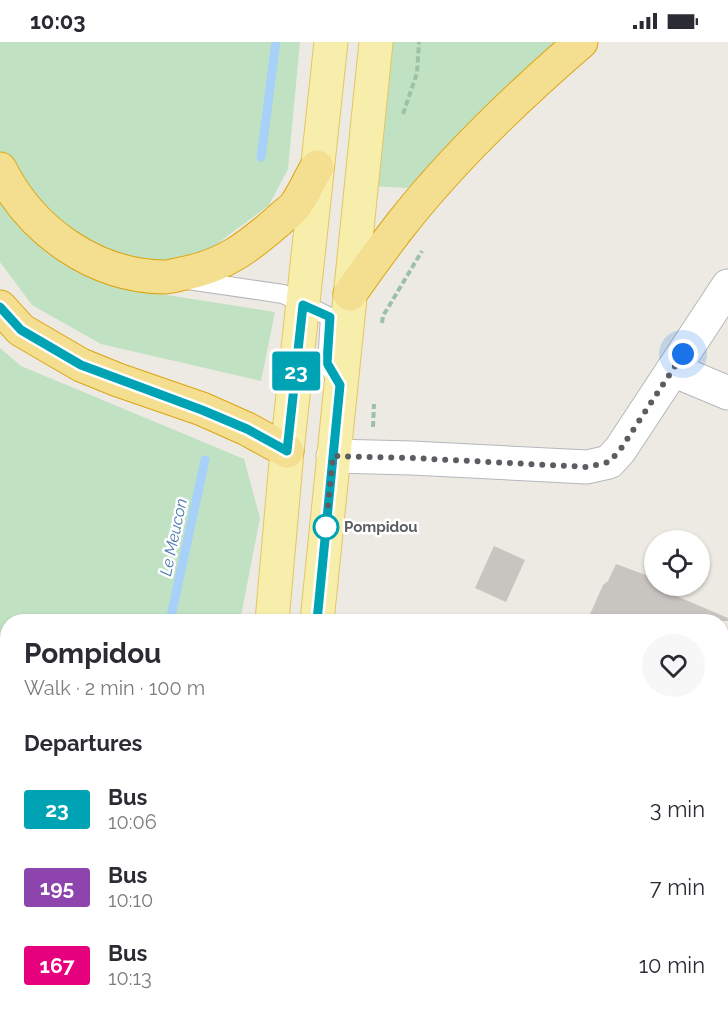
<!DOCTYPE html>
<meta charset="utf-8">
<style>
:root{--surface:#fff;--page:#f7f7f7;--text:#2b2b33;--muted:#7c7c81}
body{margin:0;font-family:Raleway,sans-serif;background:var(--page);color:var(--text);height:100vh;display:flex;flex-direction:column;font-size:22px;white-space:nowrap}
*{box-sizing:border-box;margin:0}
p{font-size:20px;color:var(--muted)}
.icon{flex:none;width:33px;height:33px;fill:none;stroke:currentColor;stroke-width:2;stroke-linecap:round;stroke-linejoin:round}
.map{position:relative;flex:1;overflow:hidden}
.side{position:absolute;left:0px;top:572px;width:729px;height:404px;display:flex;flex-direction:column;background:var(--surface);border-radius:24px 24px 0 0;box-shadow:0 2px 4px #0004}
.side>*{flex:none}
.badge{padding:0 12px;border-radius:4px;font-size:21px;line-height:39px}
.fabs{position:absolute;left:644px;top:488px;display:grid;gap:12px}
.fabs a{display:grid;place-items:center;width:66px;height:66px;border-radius:50%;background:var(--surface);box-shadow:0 2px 4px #0004;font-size:30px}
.you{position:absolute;width:30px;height:30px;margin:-15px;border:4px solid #fff;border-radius:50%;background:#1a73e8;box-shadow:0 0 0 9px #1a73e833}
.map>.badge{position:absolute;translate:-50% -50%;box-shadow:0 0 0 3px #fff}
h2{padding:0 24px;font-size:22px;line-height:54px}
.round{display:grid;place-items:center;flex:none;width:63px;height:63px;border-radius:32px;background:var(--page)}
.summary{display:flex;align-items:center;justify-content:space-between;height:102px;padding:0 24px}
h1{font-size:28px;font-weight:700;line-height:45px}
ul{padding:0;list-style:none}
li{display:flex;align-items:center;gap:18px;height:78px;padding:0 24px}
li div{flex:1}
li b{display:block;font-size:22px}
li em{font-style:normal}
li .badge{min-width:66px;font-weight:700;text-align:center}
.status{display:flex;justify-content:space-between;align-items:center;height:42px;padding:0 30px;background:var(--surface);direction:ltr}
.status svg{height:16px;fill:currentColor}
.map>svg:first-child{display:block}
</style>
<div class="status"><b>10:03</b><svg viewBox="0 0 49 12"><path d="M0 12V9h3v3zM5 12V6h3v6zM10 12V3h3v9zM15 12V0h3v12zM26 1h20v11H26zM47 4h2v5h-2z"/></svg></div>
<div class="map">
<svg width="728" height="974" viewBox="0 0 728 974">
<rect width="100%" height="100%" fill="#eceae2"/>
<polygon fill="#fbf4d9" points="722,956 728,959 728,974 306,974 306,968 722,968"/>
<g fill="#c0e2c2">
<polygon points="0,0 300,0 288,127 269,163 210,207 174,216 167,253 275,270 261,339 101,302 32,263 0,220"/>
<polygon points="384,0 555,0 408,146 373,144"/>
<polygon points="0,306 21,324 244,417 260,476 240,579 8,579 7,617 0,614"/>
<polygon points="0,664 8,667 8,932 0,932"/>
</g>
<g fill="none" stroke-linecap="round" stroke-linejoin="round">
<g stroke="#a7d1f8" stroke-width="9">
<polyline points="261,115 276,0"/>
<polyline points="170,579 205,418"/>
</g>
</g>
<g fill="#c8c4c0">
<polygon points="494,504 525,518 506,560 475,546"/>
<polygon points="616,522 654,536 654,543 664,543 662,548 728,576 728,579 587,579 603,543 608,539"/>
</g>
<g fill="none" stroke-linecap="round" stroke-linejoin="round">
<defs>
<g id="lane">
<polyline points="188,238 283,252 330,275 327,322 339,341"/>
<polyline points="668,968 689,974"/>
</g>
<g id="street">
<polyline points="673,328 728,351"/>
<polyline points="333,414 412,416 587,425 609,420 620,408 728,244"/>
<polyline points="722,685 728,688"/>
</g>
<polyline id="secondary" points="0,951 8,952"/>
<g id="primary">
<polyline points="272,579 287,409 331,0"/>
<polyline points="317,579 376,0"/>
<polyline points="189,974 195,968"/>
<polyline points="256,974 258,968"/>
</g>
<g id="highway">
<path d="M0,127C31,189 94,234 164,235C171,235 179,232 186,231C225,223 248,205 277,180C282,175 289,170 294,165C303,154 309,138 317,125"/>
<path d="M350,252C366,229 382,207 399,185C452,117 516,56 581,0"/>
<polyline points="0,265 21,288 81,323 118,338 202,367 247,387 287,409"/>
</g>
</defs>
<use href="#lane" stroke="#b5b7bc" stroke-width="20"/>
<use href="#street" stroke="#b5b7bc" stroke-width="35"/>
<use href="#secondary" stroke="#b6b8bd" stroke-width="35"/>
<use href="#primary" stroke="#e5c562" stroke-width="35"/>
<use href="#highway" stroke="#dca412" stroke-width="35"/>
<g stroke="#9bc2a7" stroke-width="4" stroke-dasharray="6 3" stroke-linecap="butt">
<polyline points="403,72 417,31 419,0"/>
<polyline points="382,281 383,274 422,209"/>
<polyline points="373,385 374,362"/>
<polyline points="90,974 112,968"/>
<polyline points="124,974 138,968"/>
<polyline points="293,974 294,968"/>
</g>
<use href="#lane" stroke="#fff" stroke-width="18"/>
<use href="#street" stroke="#fff" stroke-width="33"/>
<use href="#secondary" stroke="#fff" stroke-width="33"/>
<use href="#primary" stroke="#f8eeab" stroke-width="33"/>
<use href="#highway" stroke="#f4df91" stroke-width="33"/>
<g stroke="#b1b1b2" stroke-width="4.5" stroke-dasharray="1.5 8" stroke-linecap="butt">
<polyline points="0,634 8,636"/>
<polyline points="0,652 8,654"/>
<polyline points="722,897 728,899"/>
<polyline points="722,916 728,919"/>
</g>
</g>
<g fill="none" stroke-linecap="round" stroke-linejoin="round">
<defs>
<polyline id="line" points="0,265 21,288 81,323 202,368 247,387 287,409 303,263 330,275 327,321 340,343 317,579"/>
</defs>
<use href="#line" stroke="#fff" stroke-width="14"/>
<use href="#line" stroke="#00a3b4" stroke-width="9"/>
<polyline stroke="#5b5d62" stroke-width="6" stroke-dasharray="0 10.8" points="326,485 333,414 412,416 587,425 609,420 620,408 683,312"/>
</g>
<circle fill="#fff" stroke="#00a3b4" stroke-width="3" cx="326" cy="485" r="12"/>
<g text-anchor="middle" stroke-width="5" stroke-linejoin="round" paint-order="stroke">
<g font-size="15" font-weight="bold" fill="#5b5d62" stroke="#fff" text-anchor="start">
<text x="344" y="490">Pompidou</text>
</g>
<g font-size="16" font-style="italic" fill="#4978b1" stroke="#fff">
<text transform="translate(173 495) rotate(-78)" y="6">Le Meucon</text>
</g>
</g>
</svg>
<div class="fabs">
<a><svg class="icon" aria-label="locate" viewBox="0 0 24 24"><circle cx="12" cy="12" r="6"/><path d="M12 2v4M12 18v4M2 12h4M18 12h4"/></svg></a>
</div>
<div class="you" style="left:683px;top:312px"></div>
<b class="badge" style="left:296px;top:329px;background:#00a3b4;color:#fff">23</b>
<section class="side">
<div class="summary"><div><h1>Pompidou</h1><p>Walk · 2 min · 100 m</p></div><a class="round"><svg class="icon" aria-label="heart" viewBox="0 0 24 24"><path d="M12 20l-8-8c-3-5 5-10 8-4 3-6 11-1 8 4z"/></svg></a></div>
<h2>Departures</h2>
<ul>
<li><span class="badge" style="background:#00a3b4;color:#fff">23</span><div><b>Bus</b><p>10:06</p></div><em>3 min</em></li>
<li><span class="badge" style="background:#8e44ad;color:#fff">195</span><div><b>Bus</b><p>10:10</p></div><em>7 min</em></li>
<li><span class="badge" style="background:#e6007e;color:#fff">167</span><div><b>Bus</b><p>10:13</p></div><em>10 min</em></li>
</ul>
</section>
</div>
